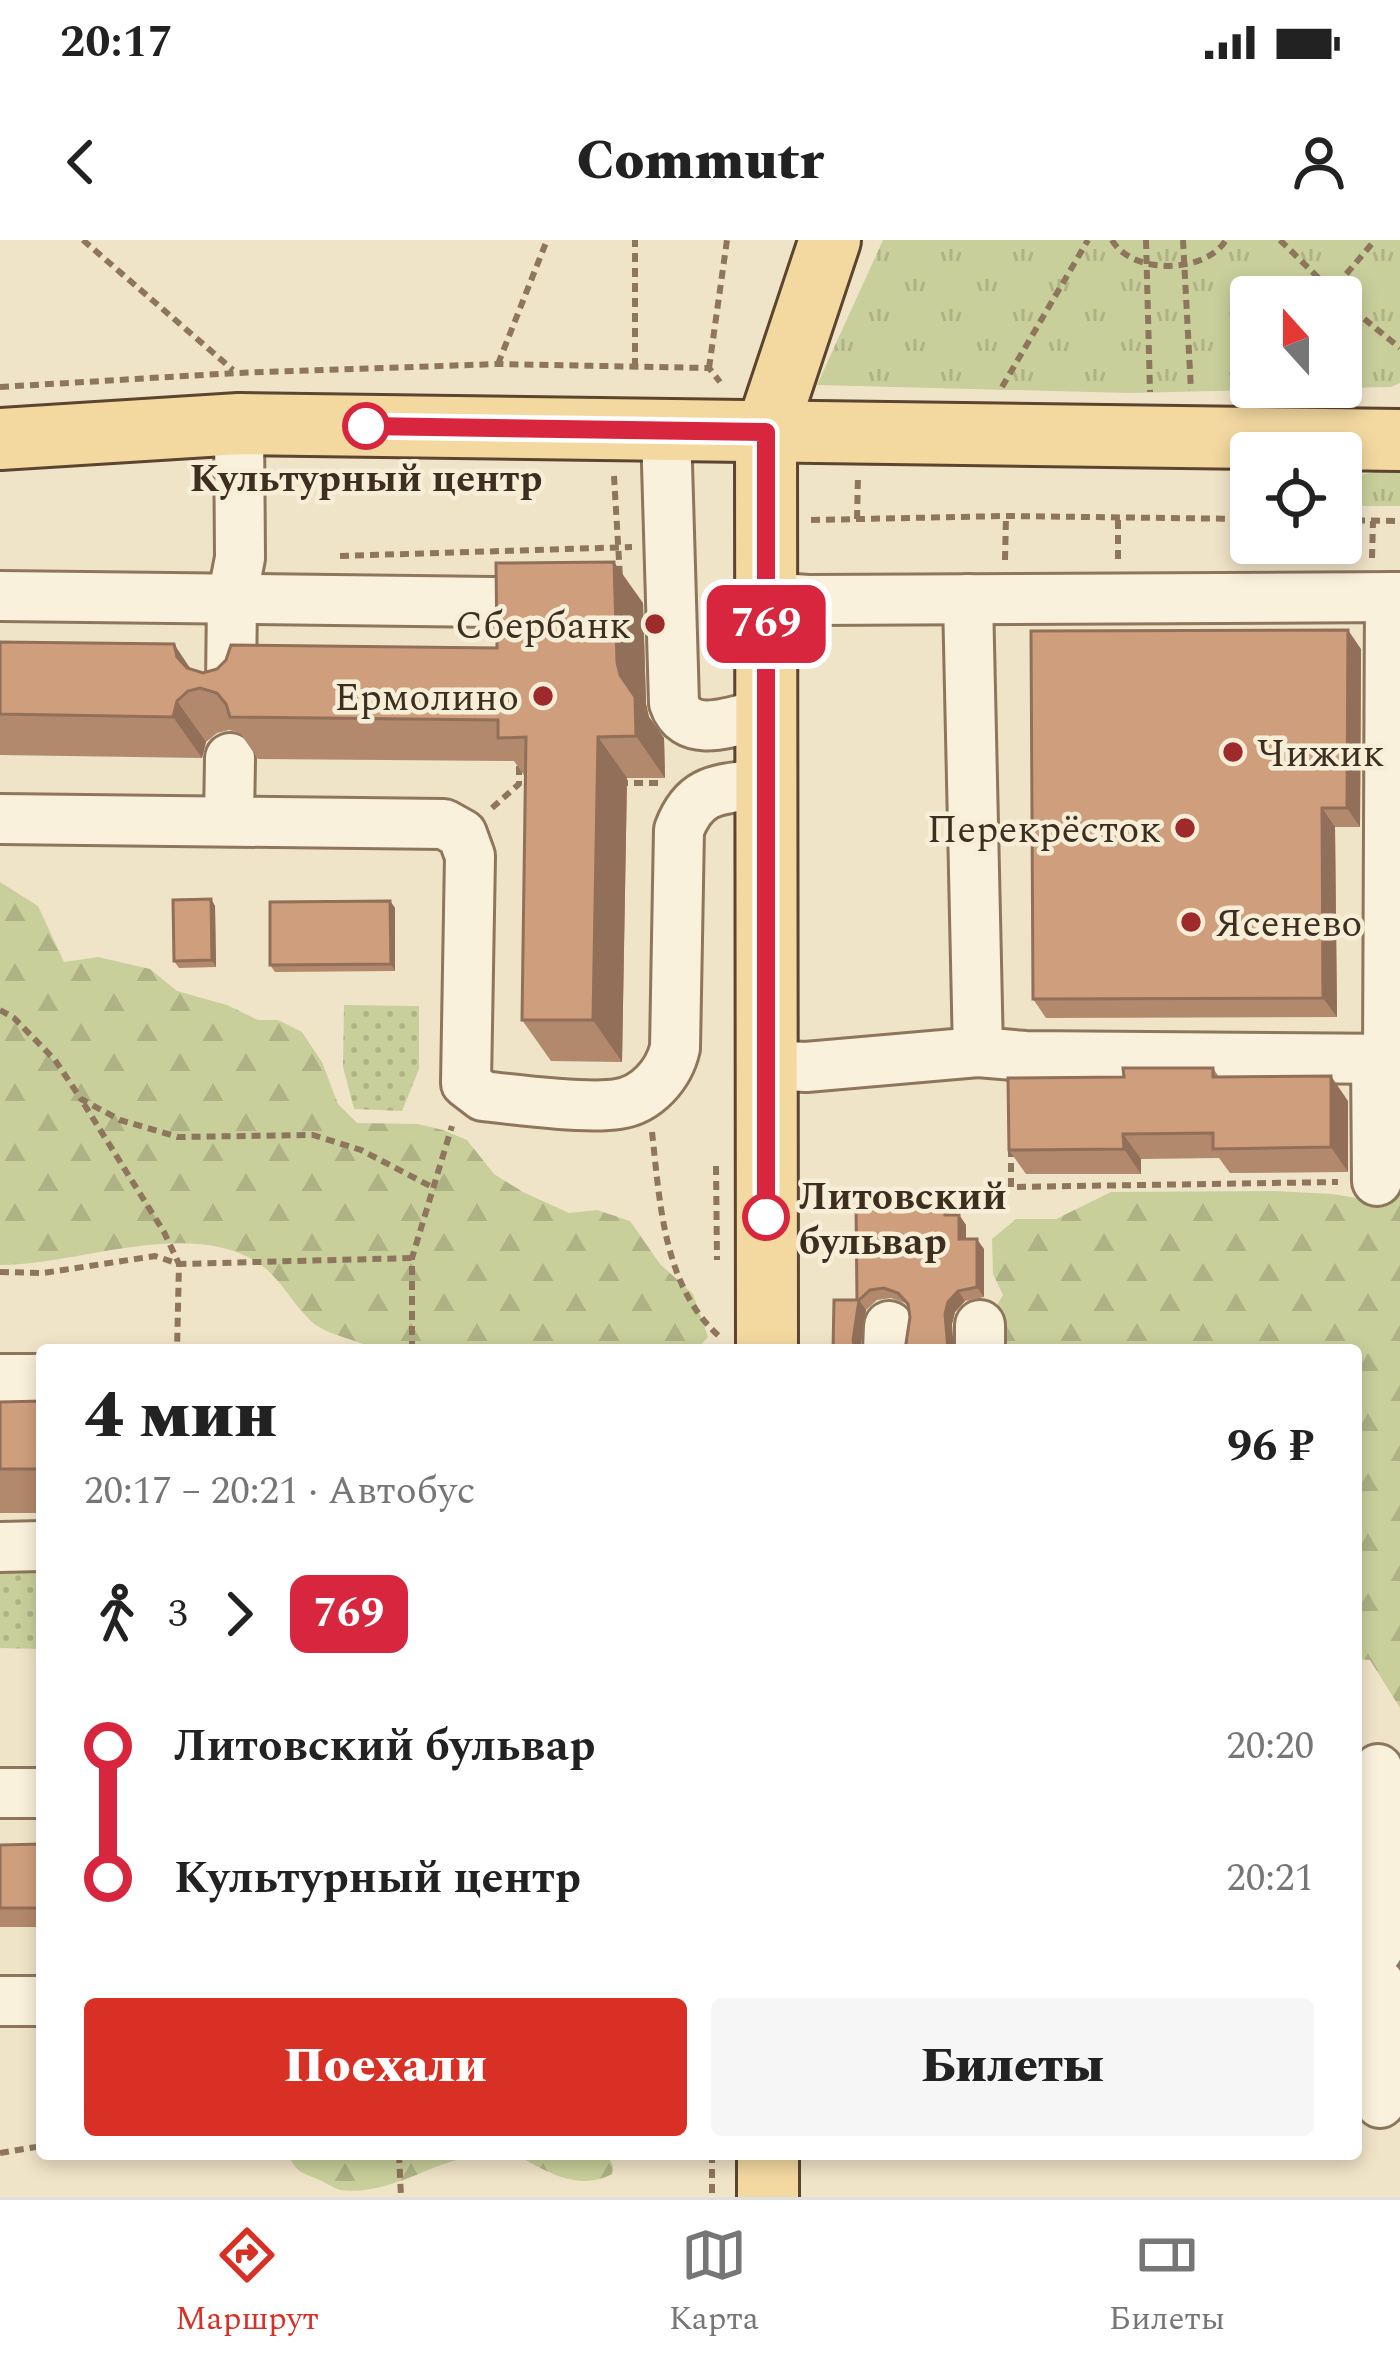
<!DOCTYPE html>
<html lang="ru">
<meta charset="utf-8">
<style>
:root{--surface:#fff;--page:#f6f6f6;--text:#222;--muted:#767676;--line:#e0e0e0;--accent:#d93025}
body{margin:0;font-family:Spectral,serif;background:var(--page);color:var(--text);height:100vh;display:flex;flex-direction:column;font-size:45px;white-space:nowrap}
*{box-sizing:border-box;margin:0}
p{font-size:39px;color:var(--muted)}
.icon{flex:none;width:66px;height:66px;fill:none;stroke:currentColor;stroke-width:2;stroke-linecap:round;stroke-linejoin:round}
.map{position:relative;flex:1;overflow:hidden}
.sheet{position:absolute;left:36px;top:1104px;width:1326px;height:816px;display:flex;flex-direction:column;background:var(--surface);border-radius:12px;box-shadow:0 6px 18px #0003}
.sheet>*{flex:none}
.badge{padding:0 24px;border-radius:18px;font-size:42px;line-height:78px}
.needle{width:78px;rotate:339deg}
.tools{position:absolute;left:1230px;top:36px;display:grid;gap:24px}
.tools a{display:grid;place-items:center;width:132px;height:132px;border-radius:12px;background:var(--surface);box-shadow:0 6px 18px #0003;font-size:60px}
.map>.badge{position:absolute;translate:-50% -50%;box-shadow:0 0 0 6px #fff}
.legs{display:flex;align-items:center;gap:18px;height:132px;padding:0 48px;font-size:39px}
.legs p{margin-inline-start:auto}
.head{display:flex;align-items:center;justify-content:space-between;height:204px;padding:0 48px}
h1{font-size:66px;font-weight:800;line-height:90px}
.cta{display:flex;gap:24px;margin-top:auto;padding:24px 48px}
.cta a{flex:1;height:138px;border-radius:12px;background:var(--accent);color:#fff;font-size:48px;font-weight:800;line-height:138px;text-align:center}
.cta a+a{background:var(--page);color:var(--text)}
ul{padding:0 48px;list-style:none}
li{display:flex;align-items:center;gap:42px;height:132px;font-size:45px}
li i{display:grid;place-items:center;width:18px;height:100%;margin:0 15px;background:currentColor}
li i::after{content:'';width:30px;height:30px;margin:-15px;border:9px solid;border-radius:50%;background:var(--surface)}
li p{margin-inline-start:auto}
li:first-child i{background:linear-gradient(#0000 50%,currentColor 0)}
li:last-child i{background:linear-gradient(currentColor 50%,#0000 0)}
.status{display:flex;justify-content:space-between;align-items:center;height:84px;padding:0 60px;background:var(--surface);direction:ltr}
.status svg{height:33px;fill:currentColor}
header{display:flex;justify-content:space-between;align-items:center;height:156px;padding:0 48px;background:var(--surface);font-size:54px;font-weight:800}
.dock{display:flex;justify-content:space-around;align-items:center;height:168px;border-top:3px solid var(--line);background:var(--surface);font-size:33px;color:var(--muted)}
.dock a{display:grid;justify-items:center;gap:6px}
.dock .selected{color:var(--accent)}
.map>svg:first-child{display:block}
</style>
<div class="status"><b>20:17</b><svg viewBox="0 0 49 12"><path d="M0 12V9h3v3zM5 12V6h3v6zM10 12V3h3v9zM15 12V0h3v12zM26 1h20v11H26zM47 4h2v5h-2z"/></svg></div>
<header><svg class="icon" aria-label="back" viewBox="0 0 24 24"><path d="M15 5l-7 7 7 7"/></svg>Commutr<svg class="icon" aria-label="person" viewBox="0 0 24 24"><circle cx="12" cy="8" r="4"/><path d="M4 21q1-7 8-7t8 7"/></svg></header>
<div class="map">
<svg width="1400" height="1957" viewBox="0 0 1400 1957">
<defs>
<pattern id="grass-tufts" width="24" height="20" patternUnits="userSpaceOnUse" patternTransform="scale(3)"><rect width="24" height="20" fill="#c9cf9b"/><path d="M3 7l-1-3M5 7V3M7 7l1-3M15 17l-1-3M17 17v-4M19 17l1-3" fill="none" stroke="#aeb285"/></pattern>
<pattern id="forest-firs" width="22" height="20" patternUnits="userSpaceOnUse" patternTransform="scale(3)"><rect width="22" height="20" fill="#c9cf9b"/><path d="M5 1l3.5 6h-7zM16 11l3.5 6h-7z" fill="#aeb285"/></pattern>
<pattern id="park-dots" width="8" height="8" patternUnits="userSpaceOnUse" patternTransform="scale(3)"><rect width="8" height="8" fill="#c9cf9b"/><path d="M2 2h.1M6 6h.1" fill="none" stroke="#aeb285" stroke-width="1.8" stroke-linecap="round"/></pattern>
</defs>
<rect width="100%" height="100%" fill="#f0e4c8"/>
<g fill="url(#grass-tufts)" fill-rule="evenodd">
<path d="M883,0H1400V143L1391,147L1129,153L817,145ZM1251,57H1341V147H1251Z"/>
<polygon points="1400,228 1400,266 1341,266 1341,238"/>
</g>
<g fill="url(#forest-firs)">
<path d="M0,642L38,666L64,722L98,717L150,729L177,751L227,765L258,780H278L302,792L322,822L338,864L357,883L418,884L443,890L467,900L494,934L523,952L569,973L597,970L630,981L660,1024L693,1054L708,1097L696,1110L363,1104C348,1098 324,1093 312,1082C288,1060 279,1032 248,1017C177,982 76,1025 0,1025Z"/>
<polygon points="1274,951 1333,954 1380,962 1400,954 1400,1468 1370,1420 1356,1419 1356,1110 993,1110 993,1072 1003,1055 993,1034 992,999 1016,979 1056,979 1111,952"/>
<path d="M289,1914H486C438,1917 391,1957 340,1950C331,1947 323,1941 315,1938C300,1932 294,1930 289,1914Z"/>
<path d="M515,1914H607L613,1926L612,1934C578,1952 545,1931 515,1914Z"/>
</g>
<g fill="url(#park-dots)">
<polygon points="344,765 419,766 419,829 402,871 354,869 343,827"/>
<polygon points="0,1332 42,1332 42,1409 0,1408"/>
</g>
<g fill="none" stroke-linecap="round" stroke-linejoin="round">
<defs>
<g id="minor">
<path d="M666,190L674,463C687,502 736,480 766,473"/>
<polyline points="0,356 494,362"/>
<polyline points="766,357 808,360 1400,357"/>
<polyline points="231,446 232,359 240,318 239,184"/>
<path d="M0,579L444,584L462,594L470,616L466,843L483,856C517,860 586,869 618,864C647,860 669,834 675,808L679,590C696,545 722,550 766,543"/>
<polyline points="229,581 230,518"/>
<polyline points="978,812 1025,816 1400,819"/>
<polyline points="1376,818 1377,941"/>
<polyline points="1388,819 1390,357"/>
<polyline points="766,825 806,827 978,812 968,359"/>
<polyline points="888,1110 889,1086"/>
<polyline points="980,1110 980,1085"/>
<polyline points="0,1139 42,1139"/>
<polyline points="0,1307 42,1306"/>
<polyline points="1378,1529 1378,1710"/>
<polyline points="0,1553 42,1553"/>
<polyline points="1380,1744 1380,1863"/>
<polyline points="0,1761 42,1761"/>
</g>
<g id="major">
<polyline points="0,199 239,184 1400,200"/>
<polyline points="767,1110 766,192 830,0"/>
<polyline points="768,1914 768,1957"/>
</g>
</defs>
<use href="#minor" stroke="#8d765c" stroke-width="54"/>
<use href="#major" stroke="#5b4430" stroke-width="66"/>
<g stroke="#8d765c" stroke-width="6" stroke-dasharray="9 6" stroke-linecap="butt">
<polyline points="83,0 233,130"/>
<path d="M1112,0C1132,35 1205,34 1226,0"/>
<polyline points="1146,0 1150,152"/>
<polyline points="1183,0 1191,150"/>
<polyline points="1280,0 1338,57"/>
<polyline points="1327,57 1375,0"/>
<polyline points="1341,60 1400,108"/>
<polyline points="498,124 547,0"/>
<polyline points="635,127 635,0"/>
<polyline points="709,128 727,0"/>
<polyline points="0,147 236,133 498,124 709,128 720,142"/>
<polyline points="1002,147 1088,0"/>
<polyline points="614,236 620,337"/>
<polyline points="857,279 858,236"/>
<polyline points="811,280 1006,276 1251,279"/>
<polyline points="1341,280 1400,281"/>
<polyline points="340,316 632,307"/>
<polyline points="1245,318 1245,279"/>
<polyline points="1372,318 1373,281"/>
<polyline points="1118,319 1118,278"/>
<polyline points="1005,320 1006,276"/>
<polyline points="619,543 660,543"/>
<polyline points="492,568 519,544 519,522"/>
<polyline points="0,770 14,778 55,820 81,859 120,880 178,897 313,895 361,910 432,947"/>
<polyline points="84,864 164,992 179,1024 177,1110"/>
<path d="M652,892C660,962 663,1047 720,1097"/>
<polyline points="1011,908 1011,947 1338,942"/>
<polyline points="716,926 717,1020"/>
<polyline points="0,1032 43,1033 155,1016 179,1024 412,1018"/>
<polyline points="412,1110 412,1018 452,886"/>
<polyline points="0,1913 42,1906"/>
<polyline points="399,1914 401,1957"/>
<polyline points="712,1914 712,1957"/>
</g>
<use href="#minor" stroke="#faf1dc" stroke-width="48"/>
<use href="#major" stroke="#f3d9a0" stroke-width="60"/>
</g>
<g fill="#b2896c">
<polygon points="643,363 646,464 649,477 664,498 665,538 627,538 622,822 551,821 522,780 526,538 514,521 258,519 240,493 229,490 217,493 206,502 202,518 0,515 0,402 203,433 497,408"/>
<polygon points="1361,409 1360,587 1335,587 1337,777 1046,778 1033,759"/>
<polygon points="211,659 215,666 216,727 179,728 174,721"/>
<polygon points="390,661 395,668 395,731 275,732 270,725"/>
<polygon points="1213,828 1219,837 1348,861 1348,932 1230,933 1219,918 1141,919 1141,934 1026,934 1009,910 1124,837"/>
<polygon points="952,975 959,975 966,985 966,999 984,1009 984,1057 965,1061 955,1072 952,1084 910,1077 908,1066 905,1063 891,1058 877,1060 866,1070 860,1110 857,1060"/>
<polygon points="42,1161 42,1273 0,1273 0,1162"/>
<polygon points="42,1604 42,1687 0,1687 0,1605"/>
</g>
<g fill="#916f58">
<polygon points="614,322 643,363 646,464 649,477 620,435 617,422"/>
<polygon points="1348,390 1361,409 1360,587 1347,568"/>
<polygon points="174,404 202,446 177,417"/>
<polygon points="635,457 664,498 665,538 636,496"/>
<polygon points="177,461 206,502 202,518 173,477"/>
<polygon points="598,497 627,538 622,822 593,780"/>
<polygon points="1322,568 1335,587 1337,777 1323,758"/>
<polygon points="211,659 215,666 216,727 212,720"/>
<polygon points="390,661 395,668 395,731 391,724"/>
<polygon points="1331,836 1348,861 1348,932 1331,907"/>
<polygon points="1123,894 1141,919 1141,934 1124,909"/>
<polygon points="959,975 966,985 966,1009 959,999"/>
<polygon points="977,999 984,1009 984,1057 977,1047"/>
<polygon points="958,1051 965,1061 955,1072 952,1084 954,1110 948,1110 945,1074 948,1062"/>
<polygon points="859,1060 866,1070 860,1110 855,1110 853,1100"/>
</g>
<g fill="#cf9f7d" stroke="#916f58" stroke-width="3">
<polygon points="614,322 617,422 620,435 635,457 636,496 598,497 593,780 522,780 526,497 498,498 498,480 230,477 226,464 217,453 200,448 188,451 177,461 173,477 0,474 0,402 174,404 177,417 187,428 203,433 217,429 226,420 231,405 497,408 496,323"/>
<polygon points="1348,390 1347,568 1322,568 1323,758 1033,759 1031,391"/>
<polygon points="211,659 212,720 174,721 173,660"/>
<polygon points="390,661 391,724 270,725 270,662"/>
<polygon points="1123,828 1213,828 1213,837 1331,836 1331,907 1213,909 1213,893 1123,894 1124,909 1009,910 1008,838 1124,837"/>
<polygon points="945,964 945,975 959,975 959,999 977,999 977,1047 958,1051 948,1062 945,1074 948,1110 905,1110 910,1077 908,1064 898,1053 884,1048 870,1050 859,1060 853,1100 855,1110 833,1110 834,1060 857,1060 856,965"/>
<polygon points="42,1161 42,1229 0,1229 0,1162"/>
<polygon points="42,1604 42,1668 0,1668 0,1605"/>
</g>
<g fill="none" stroke-linecap="round" stroke-linejoin="round">
<defs>
<polyline id="line-1" points="366,186 766,192 766,977"/>
</defs>
<use href="#line-1" stroke="#fff" stroke-width="27"/>
<use href="#line-1" stroke="#d7263d" stroke-width="18"/>
</g>
<g fill="#fff" stroke="#d7263d" stroke-width="6">
<circle cx="366" cy="186" r="21"/>
<circle cx="766" cy="977" r="21"/>
</g>
<g fill="#9e2a2b" stroke="#f7eed8" stroke-width="4.5">
<circle cx="655" cy="384" r="12"/>
<circle cx="543" cy="456" r="12"/>
<circle cx="1233" cy="512" r="12"/>
<circle cx="1185" cy="588" r="12"/>
<circle cx="1191" cy="682" r="12"/>
</g>
<g text-anchor="middle" stroke-width="9" stroke-linejoin="round" paint-order="stroke">
<g font-size="39" font-weight="bold" fill="#3d2e20" stroke="#f7eed8">
<text x="366" y="251">Культурный центр</text>
<text x="799" y="969" text-anchor="start">Литовский<tspan x="799" dy="45">бульвар</tspan></text>
</g>
<g font-size="39" fill="#3d2e20" stroke="#f7eed8" text-anchor="end">
<text x="631" y="398">Сбербанк</text>
<text x="519" y="470">Ермолино</text>
<text x="1257" y="526" text-anchor="start">Чижик</text>
<text x="1161" y="602">Перекрёсток</text>
<text x="1215" y="696" text-anchor="start">Ясенево</text>
</g>
</g>
</svg>
<div class="tools">
<a><svg class="needle" viewBox="-14 -14 28 28"><path d="M0-13l5 13h-10z" fill="#e53935"/><path d="M0 13l5-13h-10z" fill="#767676"/></svg></a>
<a><svg class="icon" aria-label="locate" viewBox="0 0 24 24"><circle cx="12" cy="12" r="6"/><path d="M12 2v4M12 18v4M2 12h4M18 12h4"/></svg></a>
</div>
<b class="badge" style="left:766px;top:384px;background:#d7263d;color:#fff">769</b>
<section class="sheet">
<div class="head"><div><h1>4 мин</h1><p>20:17 – 20:21 · Автобус</p></div><b>96 ₽</b></div>
<div class="legs"><svg class="icon" aria-label="walk" viewBox="0 0 24 24"><circle cx="13" cy="4" r="2"/><path d="M13 8l-2 6 4 7M11 14l-3 7M7 12l3-4h3l4 4"/></svg>3<svg class="icon" aria-label="forward" viewBox="0 0 24 24"><path d="M9 5l7 7-7 7"/></svg><b class="badge" style="background:#d7263d;color:#fff">769</b></div>
<ul>
<li><i style="color:#d7263d"></i><b>Литовский бульвар</b><p>20:20</p></li>
<li><i style="color:#d7263d"></i><b>Культурный центр</b><p>20:21</p></li>
</ul>
<div class="cta"><a>Поехали</a><a>Билеты</a></div>
</section>
</div>
<nav class="dock">
<a class="selected"><svg class="icon" aria-label="directions" viewBox="0 0 24 24"><path d="M12 3l9 9-9 9-9-9zM9 14v-3h6M13 9l2 2-2 2"/></svg>Маршрут</a>
<a><svg class="icon" aria-label="map" viewBox="0 0 24 24"><path d="M3 6l6-2 6 2 6-2v14l-6 2-6-2-6 2zM9 4v14M15 6v14"/></svg>Карта</a>
<a><svg class="icon" aria-label="tickets" viewBox="0 0 24 24"><path d="M3 7h18v10H3zM15 7v10"/></svg>Билеты</a>
</nav>
